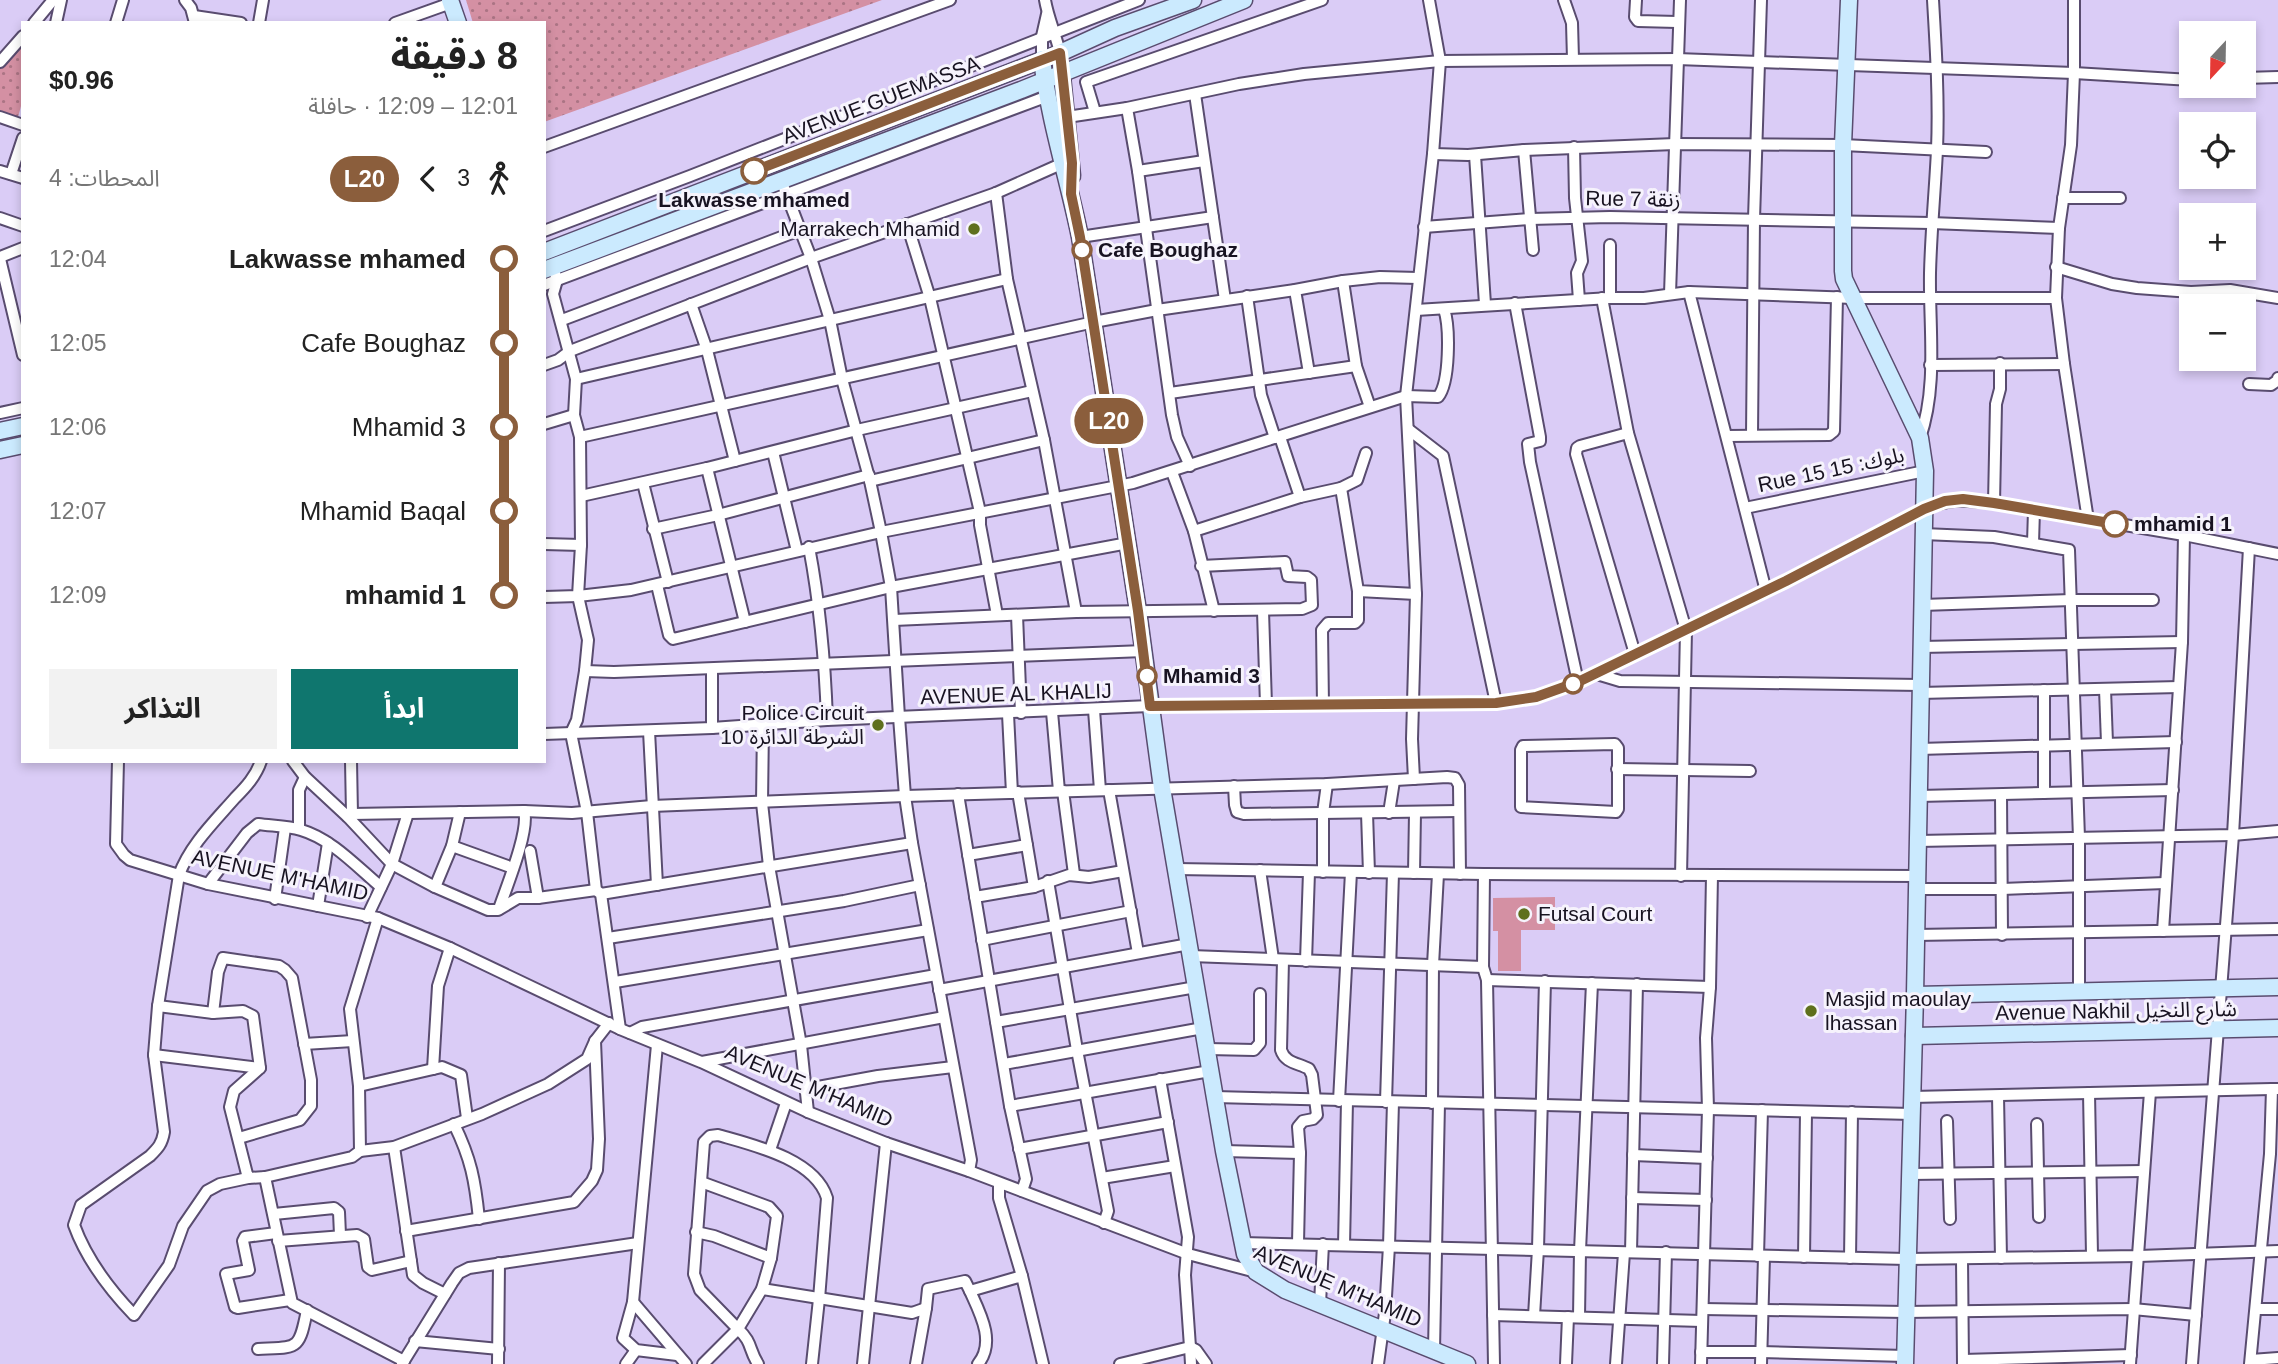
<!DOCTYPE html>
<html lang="ar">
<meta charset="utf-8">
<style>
:root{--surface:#fff;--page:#f2f2f2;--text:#222;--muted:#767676;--accent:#0f766e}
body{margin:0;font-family:Arial,"Noto Sans Arabic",sans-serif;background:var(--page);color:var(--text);direction:rtl;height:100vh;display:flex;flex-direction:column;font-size:26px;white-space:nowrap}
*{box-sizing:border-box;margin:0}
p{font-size:23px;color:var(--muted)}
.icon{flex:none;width:38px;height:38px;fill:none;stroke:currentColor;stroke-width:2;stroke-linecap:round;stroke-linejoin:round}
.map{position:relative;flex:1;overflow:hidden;direction:ltr}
.details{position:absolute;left:21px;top:21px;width:525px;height:742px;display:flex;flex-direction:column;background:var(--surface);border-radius:0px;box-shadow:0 4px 10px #0003;direction:rtl}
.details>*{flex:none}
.badge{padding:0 14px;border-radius:23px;font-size:24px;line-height:46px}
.needle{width:46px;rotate:202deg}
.buttons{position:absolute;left:2179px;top:21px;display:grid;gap:14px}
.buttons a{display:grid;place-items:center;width:77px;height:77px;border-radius:0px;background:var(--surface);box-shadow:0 4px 10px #0003;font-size:35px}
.map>.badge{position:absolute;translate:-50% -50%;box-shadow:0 0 0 4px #fff}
.legs{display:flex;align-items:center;gap:10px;height:77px;padding:0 28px;font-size:23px}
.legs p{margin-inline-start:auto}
.summary{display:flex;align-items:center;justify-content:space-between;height:119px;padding:0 28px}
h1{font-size:38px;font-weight:700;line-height:52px}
.action{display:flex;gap:14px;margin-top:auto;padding:14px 28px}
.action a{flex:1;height:80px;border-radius:0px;background:var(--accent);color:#fff;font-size:28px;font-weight:700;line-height:80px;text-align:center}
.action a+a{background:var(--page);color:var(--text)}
ul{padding:0 28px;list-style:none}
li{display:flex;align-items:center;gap:24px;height:84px;font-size:26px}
li i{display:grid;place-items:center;width:10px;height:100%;margin:0 9px;background:currentColor}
li i::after{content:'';width:18px;height:18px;margin:-9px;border:5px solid;border-radius:50%;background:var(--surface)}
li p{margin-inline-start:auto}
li:first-child i{background:linear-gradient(#0000 50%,currentColor 0)}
li:last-child i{background:linear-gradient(currentColor 50%,#0000 0)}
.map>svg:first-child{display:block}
</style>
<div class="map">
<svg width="2278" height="1364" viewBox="0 0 2278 1364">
<defs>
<pattern id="grass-dots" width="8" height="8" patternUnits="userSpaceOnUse" patternTransform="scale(1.75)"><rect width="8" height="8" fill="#d490a3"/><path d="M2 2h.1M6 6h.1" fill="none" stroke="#ab7484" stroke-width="1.8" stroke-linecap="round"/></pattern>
</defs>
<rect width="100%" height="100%" fill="#daccf6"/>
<g fill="url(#grass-dots)">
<polygon points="466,0 882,0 544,122 544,23 473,23"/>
<polygon points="23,42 23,99 18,117 0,111 0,67"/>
</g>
<polygon fill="#d490a3" points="1555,897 1555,930 1521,930 1521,971 1498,971 1498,931 1493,931 1493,898"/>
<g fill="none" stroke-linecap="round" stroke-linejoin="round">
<defs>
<g id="street">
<polyline points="185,0 191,8 195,23"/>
<path d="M1045,0C1048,18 1056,35 1060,53"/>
<polyline points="1564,0 1572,23 1573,59"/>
<polyline points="1636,0 1635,17 1638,21 1677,22"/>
<polyline points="2074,0 2074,73 2071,145 2059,228 2056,298 2064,364 2088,520"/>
<polyline points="194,16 241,23"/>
<polyline points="34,23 53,0"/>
<polyline points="56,23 61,0"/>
<polyline points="116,23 123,0"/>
<polyline points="259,23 263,0"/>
<polyline points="395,23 451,3"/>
<polyline points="1042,59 1042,36 1047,14"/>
<polyline points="0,62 23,36"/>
<polyline points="2244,78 2278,77"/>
<polyline points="1195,94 1225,300"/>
<polyline points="1127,108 1138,171 1172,415 1177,437 1190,466"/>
<polyline points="1095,112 1086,82 1322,0"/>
<polyline points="0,117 23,125"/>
<polyline points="1067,117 1127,108 1239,84 1304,74 1440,61 1677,59 2074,73 2191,80"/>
<polyline points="544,147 950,0"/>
<polyline points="1574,147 1575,198 1582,261 1577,273 1579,300"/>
<polyline points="1524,150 1533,250"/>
<polyline points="1433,154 1468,155 1524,150 1675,144 1843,145 1986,152"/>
<polyline points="1475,155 1485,304"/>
<polyline points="0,171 23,178"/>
<polyline points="1138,171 1204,161"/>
<polyline points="11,174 23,138"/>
<polyline points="781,180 811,258 830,320 842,379 870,481 881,532 891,587 899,717 905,796 912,843 971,1160 969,1171"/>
<polyline points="996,193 1007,279 1044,440 1076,612"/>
<polyline points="2063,198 2120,198"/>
<polyline points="0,218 23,226"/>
<polyline points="907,224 930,298 980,512 980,525 997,615"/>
<polyline points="1424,227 1530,219 1610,217 1931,223 2059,228"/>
<polyline points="544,231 690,176 1139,0"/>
<polyline points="1080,237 1213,217"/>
<polyline points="0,257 23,248"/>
<polyline points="0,259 23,355"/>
<polyline points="553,267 557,280 553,294 576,379 574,415 580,437 581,545 578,596 588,640 585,671 577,720 571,733 587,812 596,890 601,894 620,1029"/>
<polyline points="2056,267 2112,284 2137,288 2191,292 2230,290 2278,298"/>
<polyline points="1343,281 1356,366 1370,407"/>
<polyline points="544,285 1048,96"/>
<polyline points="1295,290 1309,373"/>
<polyline points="1689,292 1766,591"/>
<polyline points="1670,294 1680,0"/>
<polyline points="1247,296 1261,395 1275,438"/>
<polyline points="1602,298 1628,433 1686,630 1681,876"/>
<polyline points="1610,298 1610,245"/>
<polyline points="1515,303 1540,437 1540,441 1528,444 1530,462 1578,682"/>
<polyline points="691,304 707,350 735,461"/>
<polyline points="1416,310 1610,298 1644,298 1689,292 1854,298 2056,298"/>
<polyline points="562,320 800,230"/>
<polyline points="544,365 558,360 570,351 811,258 996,193 1061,164"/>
<polyline points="1930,365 2064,364"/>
<polyline points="576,379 1007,279"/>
<polyline points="2249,384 2271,385 2278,380 2278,378"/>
<polyline points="1170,393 1356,366"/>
<polyline points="0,413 23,408"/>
<polyline points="544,424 574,415"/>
<polyline points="1408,429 1443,456 1496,703"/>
<polyline points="1628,433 1580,446 1577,448 1576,454 1635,654"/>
<polyline points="1752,435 1754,219 1761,0"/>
<polyline points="1727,436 1829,435 1834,431 1837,297"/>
<polyline points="580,437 1094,322 1157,310 1295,290 1343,281 1380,277 1418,278"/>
<polyline points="1280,437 1300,497"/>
<path d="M1920,438C1938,386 1929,328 1930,273C1931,232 1935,191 1937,150C1939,100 1936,50 1933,0"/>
<polyline points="773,452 797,551"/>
<polyline points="1366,453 1357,480 1341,488 1358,591 1416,594"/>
<polyline points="707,468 745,622"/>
<polyline points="1172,472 1194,531 1214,611"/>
<polyline points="870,481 1044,440"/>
<polyline points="643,483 668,582"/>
<polyline points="581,496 707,468 857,430 1032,391"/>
<polyline points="1994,503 1996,404 2000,389 2000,363"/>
<polyline points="1745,508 1925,471"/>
<polyline points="653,529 718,515 869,475"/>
<polyline points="1194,531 1300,497 1341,488"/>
<polyline points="1923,534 1994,537 2069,550 2079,838 2079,991"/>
<polyline points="2033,543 2034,510"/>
<polyline points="544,544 581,545"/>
<path d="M809,547C820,605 825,662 827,720"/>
<polyline points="657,585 669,635 673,639 891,587 1128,543"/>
<path d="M544,597L578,596L631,590L881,532L1133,483L1406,396L1438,397C1450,383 1450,327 1444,309"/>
<polyline points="1922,605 2072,600 2153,600"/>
<polyline points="1263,611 1266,705"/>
<polyline points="1017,615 1021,713"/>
<polyline points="894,620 1076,612 1302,609 1312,605 1311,580 1307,577 1288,576 1285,562 1201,566"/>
<polyline points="1921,647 2182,642"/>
<polyline points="712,669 712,728"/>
<polyline points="585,671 614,672 1144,651"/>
<polyline points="1599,672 1600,675 1620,681 1921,685"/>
<polyline points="2105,689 2107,743"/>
<polyline points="2044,690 2044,793"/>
<polyline points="1920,693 2179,687"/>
<polyline points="1323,705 1322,630 1328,623 1355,623 1358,620 1358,591"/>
<polyline points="1094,710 1100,790"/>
<polyline points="1052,712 1059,791"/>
<polyline points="1008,714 1012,793"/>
<polyline points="763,725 762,803 769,866 801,1045 808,1112"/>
<polyline points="649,731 657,885"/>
<path d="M544,734L712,728L827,720L1150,706L1496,703L1537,697L1578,682L1766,591L1924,509C1952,498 1964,500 1994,503L2184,535L2278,554"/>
<polygon points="1615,744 1618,748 1618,809 1616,812 1521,807 1521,750 1523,746"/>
<polyline points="1919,749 2176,742"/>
<polyline points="118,761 116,844 124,855 130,860 208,884 378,918 450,948 620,1029 701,1062 808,1112 886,1143 969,1171 1188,1254 1256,1272"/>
<polyline points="293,761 305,777 348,817 392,864 435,887 488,910 498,910 518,898 538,898 596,890"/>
<polyline points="351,761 352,814"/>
<polyline points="1617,769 1750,771"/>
<polyline points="1414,779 1412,739 1416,594 1406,396 1433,154 1440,61 1429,0"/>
<polyline points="1234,786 1235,805 1237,812 1244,814 1459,811"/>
<polyline points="1109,790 1138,953"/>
<polyline points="1063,791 1074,874"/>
<polyline points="1018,792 1034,887"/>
<polyline points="958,794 1010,1106 1026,1179 1022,1191"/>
<polyline points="2001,795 2002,935"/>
<polyline points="1919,796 2173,790"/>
<polyline points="1367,813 1369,873"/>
<polyline points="1389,813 1394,781"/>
<polyline points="348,817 352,814 524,811 572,813 652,806 905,796 1327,784 1447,777 1455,778 1459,785 1460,874"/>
<polyline points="299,829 299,790 305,777"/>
<polyline points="1918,841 2233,835 2278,831"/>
<polyline points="452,846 513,868"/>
<polyline points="530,851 538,898"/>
<polyline points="968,855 1027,845"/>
<polyline points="1176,869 1484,874 1917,876"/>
<polyline points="1260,870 1273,959"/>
<polyline points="1323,872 1323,813 1327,784"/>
<polyline points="1414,873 1415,813"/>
<polyline points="1484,874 1483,967 1487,980 1494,1364"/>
<polyline points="1048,881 1077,1050 1108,1211 1104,1223"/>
<path d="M208,884L247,833L258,824C272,826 288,826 301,830C332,839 357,867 381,887"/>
<polyline points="435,887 452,846 460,812"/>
<polyline points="1917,889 2002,889 2165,883"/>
<polyline points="601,894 912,843"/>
<polyline points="975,897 1034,887 1069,875 1089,877 1123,871"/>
<polyline points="275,899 285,828"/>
<polyline points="318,906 328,843"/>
<path d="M499,909C506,888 530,830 524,811"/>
<polyline points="367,917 392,864 408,813"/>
<polyline points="2163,931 2182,642 2184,535"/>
<polyline points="1916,935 2278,929"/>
<polyline points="608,938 844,901 920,885"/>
<polyline points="982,940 1131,911"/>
<polyline points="1191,956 1483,967"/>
<path d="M1283,960L1281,1050C1285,1063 1298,1063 1309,1069L1312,1075L1317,1115L1313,1119L1303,1121L1298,1127L1300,1153L1298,1243"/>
<polyline points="1306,961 1309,872"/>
<polyline points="1487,980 1710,987"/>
<polyline points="615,982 928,930"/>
<polyline points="939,990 1189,944"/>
<polyline points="158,1006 213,1013 243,1011 253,1016 260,1068 234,1091 230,1107 248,1178 265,1177 352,1157 360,1151 359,1086 350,1009 378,918"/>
<polyline points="213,1013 218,972 223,958 279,966 285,970 292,978 311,1080 311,1106 300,1120 239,1138"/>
<polyline points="996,1022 1196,987"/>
<polyline points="630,1033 642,1027 936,975"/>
<polyline points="304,1044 353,1041"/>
<polyline points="657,1045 633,1302 623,1338 636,1350 677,1355"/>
<polyline points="1208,1049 1254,1050 1260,1043 1260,994"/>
<polyline points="154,1055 260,1068"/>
<polyline points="702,1062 944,1017"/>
<polyline points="1004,1064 1203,1028"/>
<polyline points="433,1069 438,986 450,948"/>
<polyline points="359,1086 442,1067 461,1075 467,1118"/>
<polyline points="807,1089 878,1076 953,1067"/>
<polyline points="2089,1093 2092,1255"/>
<polyline points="1998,1096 2001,1258"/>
<polyline points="1215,1097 1912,1114"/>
<polyline points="1912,1097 2272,1089"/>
<polyline points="1339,1101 1351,872"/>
<polyline points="1386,1102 1393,873"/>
<polyline points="1432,1103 1433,965 1438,874"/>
<polyline points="1010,1106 1210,1071"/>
<polyline points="1947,1121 1950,1219"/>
<path d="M454,1124C471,1159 475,1180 479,1219"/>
<polyline points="2037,1124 2039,1217"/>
<polyline points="394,1147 413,1275 423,1283 445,1294"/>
<polyline points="1019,1149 1168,1122"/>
<polyline points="770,1150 786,1103"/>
<polyline points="360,1151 394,1147 482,1114 548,1084 587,1059 595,1041 609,1023"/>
<polyline points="1224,1151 1300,1153"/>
<polyline points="1633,1155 1707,1158"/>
<polyline points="1910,1174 2144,1171"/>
<polyline points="265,1177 292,1303 404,1361"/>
<path d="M248,1178L220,1184L207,1191L183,1226L169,1265L134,1315C110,1290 86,1258 74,1225L81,1205L150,1156C158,1148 162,1144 164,1132L154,1055L158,1006L179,875C190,845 214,822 235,798C246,787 256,776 261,761"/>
<polyline points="1102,1178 1175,1166"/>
<path d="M701,1182L769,1207L777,1216L771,1258L762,1289L738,1329C753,1343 748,1348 758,1364"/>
<polyline points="999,1183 999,1198 1022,1276 1043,1364"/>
<polyline points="1632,1198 1706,1200"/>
<polyline points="274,1214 334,1208 339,1212 340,1235"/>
<polyline points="406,1231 574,1202 592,1181 597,1170 599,1139 595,1041"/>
<polyline points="696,1232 714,1236 771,1258"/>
<polyline points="276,1233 245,1237 243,1241 249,1270 226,1274 235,1307 238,1308 290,1300"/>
<polyline points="278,1241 357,1235 364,1239 368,1267 372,1270 411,1261"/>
<polyline points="1242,1243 1907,1259 2139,1256 2278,1251"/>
<polyline points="1344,1245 1347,1101"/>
<polyline points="1631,1252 1637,984"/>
<polyline points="1758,1256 1762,1110"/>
<polyline points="1804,1257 1806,1112"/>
<polyline points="1850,1258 1852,1112"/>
<polyline points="1962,1259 1963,1364"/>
<polyline points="762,1289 912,1313 926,1308 916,1364"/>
<polyline points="633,1302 686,1364"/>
<polyline points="1320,1304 1323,1244"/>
<polyline points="926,1308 928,1289 965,1281 970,1291"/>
<polyline points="1703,1309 1906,1312 2133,1309 2196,1315"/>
<polyline points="2256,1309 2278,1309"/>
<polyline points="1493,1315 1702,1321"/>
<polyline points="1534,1316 1538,1249 1545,981"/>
<polyline points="1579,1317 1580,1251 1592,983"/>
<polyline points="415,1341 499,1349"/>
<polyline points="1190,1347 1196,1350 1206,1364"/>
<polyline points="1190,1347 1191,1364"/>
<path d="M258,1349C298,1347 299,1351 307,1310"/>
<polyline points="1434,1350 1439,1103"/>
<polyline points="1701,1352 1761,1352 1905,1356"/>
<polyline points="1963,1360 2131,1355"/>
<polyline points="2251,1360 2278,1358"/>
<polyline points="402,1364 452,1283 459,1273 469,1268 638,1243"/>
<polyline points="498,1364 499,1263"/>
<polyline points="626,1364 636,1350"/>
<path d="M703,1364L738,1329L700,1290L694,1274L704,1142L710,1136L718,1135C753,1145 815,1159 827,1198L819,1299L812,1364"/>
<polyline points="863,1364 886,1143"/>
<path d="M978,1364C996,1342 980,1313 970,1291L1022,1276"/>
<polyline points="1120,1364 1190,1347 1185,1275 1188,1237 1160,1079"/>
<polyline points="1378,1364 1385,1313 1389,1246 1393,1102"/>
<polyline points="1566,1364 1568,1317"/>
<polyline points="1616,1364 1624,1253"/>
<polyline points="1663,1364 1666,1252"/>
<polyline points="1701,1364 1708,1109 1706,1038 1710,987 1712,875"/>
<polyline points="1761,1364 1764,1257"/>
<polyline points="2130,1364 2150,1092"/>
<polyline points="2192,1364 2233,835 2249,548"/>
<polyline points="2250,1364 2270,1154 2272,1089 2277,1089"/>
</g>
<g id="secondary">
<polyline points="450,0 458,23"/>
<polyline points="1849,0 1843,145 1843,271 1844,279 1920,438 1925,471 1915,995 1905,1364"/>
<path d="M1042,59C1049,120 1068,178 1080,237L1138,611L1162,788L1224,1151L1245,1254L1256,1272L1285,1290L1467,1364"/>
<polyline points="1061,66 1072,176"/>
<polyline points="544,252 1060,53 1115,28 1193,0"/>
<polyline points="544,270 1021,90 1244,0"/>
<polyline points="0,431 23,426"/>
<polyline points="0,450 23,445"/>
<polyline points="1915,995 2278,987"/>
<polyline points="1914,1036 2278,1028"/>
</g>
</defs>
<use href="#street" stroke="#594c6f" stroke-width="14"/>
<use href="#secondary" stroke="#594c6f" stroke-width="19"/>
<use href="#street" stroke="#fff" stroke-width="10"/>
<use href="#secondary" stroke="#cbeafe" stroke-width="16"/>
</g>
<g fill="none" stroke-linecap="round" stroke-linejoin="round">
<defs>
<polyline id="line-1" points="754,171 1060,53 1072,163 1071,194 1080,237 1138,611 1150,706 1496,703 1536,697 1578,682 1786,581 1924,509 1945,501 1963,499 1994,503 2115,524"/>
</defs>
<use href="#line-1" stroke="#fff" stroke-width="16"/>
<use href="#line-1" stroke="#8b5e3c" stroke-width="10"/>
</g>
<g fill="#fff" stroke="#8b5e3c" stroke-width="3.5">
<circle cx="754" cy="171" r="12"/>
<circle cx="1082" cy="250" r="9"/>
<circle cx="2115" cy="524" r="12"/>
<circle cx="1147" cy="676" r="9"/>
<circle cx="1573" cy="684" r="9"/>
</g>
<g fill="#5f701d" stroke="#f6f3fc" stroke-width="2.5">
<circle cx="974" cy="229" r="7"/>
<circle cx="878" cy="725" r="7"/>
<circle cx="1524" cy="914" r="7"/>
<circle cx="1811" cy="1011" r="7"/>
</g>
<g text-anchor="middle" stroke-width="6" stroke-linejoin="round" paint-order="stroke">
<g font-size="21" fill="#181321" stroke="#f6f3fc">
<text transform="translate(881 100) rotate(-21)" y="7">AVENUE GUEMASSA</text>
<text transform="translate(1633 199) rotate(1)" y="7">Rue 7 زنقة</text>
<text transform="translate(1831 470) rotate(-12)" y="7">Rue 15 بلوك: 15</text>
<text transform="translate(1016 694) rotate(-2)" y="7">AVENUE AL KHALIJ</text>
<text transform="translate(280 875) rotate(12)" y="7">AVENUE M'HAMID</text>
<text transform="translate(2116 1011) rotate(-1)" y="7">Avenue Nakhil شارع النخيل</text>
<text transform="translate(809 1086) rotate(23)" y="7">AVENUE M'HAMID</text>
<text transform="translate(1338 1286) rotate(23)" y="7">AVENUE M'HAMID</text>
</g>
<g font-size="21" font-weight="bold" fill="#181321" stroke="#f6f3fc" text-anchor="start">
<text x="754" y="207" text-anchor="middle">Lakwasse mhamed</text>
<text x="1098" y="257">Cafe Boughaz</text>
<text x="2134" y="531">mhamid 1</text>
<text x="1163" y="683">Mhamid 3</text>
</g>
<g font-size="21" fill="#181321" stroke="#f6f3fc" text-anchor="end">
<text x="960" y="236">Marrakech Mhamid</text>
<text x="864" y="720">Police Circuit<tspan x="864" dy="24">10 الشرطة الدائرة</tspan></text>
<text x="1538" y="921" text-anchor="start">Futsal Court</text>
<text x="1825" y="1006" text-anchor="start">Masjid maoulay<tspan x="1825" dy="24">lhassan</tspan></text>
</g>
</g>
</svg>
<div class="buttons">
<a><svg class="needle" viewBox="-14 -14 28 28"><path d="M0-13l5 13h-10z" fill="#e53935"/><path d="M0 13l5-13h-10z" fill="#767676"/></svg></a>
<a><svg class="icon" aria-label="locate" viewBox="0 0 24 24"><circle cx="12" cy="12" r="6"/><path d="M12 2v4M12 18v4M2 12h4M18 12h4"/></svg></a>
<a>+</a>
<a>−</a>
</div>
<b class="badge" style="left:1109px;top:421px;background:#8b5e3c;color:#fff">L20</b>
<section class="details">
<div class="summary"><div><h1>8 دقيقة</h1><p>12:01 – 12:09 · حافلة</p></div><b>$0.96</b></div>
<div class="legs"><svg class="icon" aria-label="walk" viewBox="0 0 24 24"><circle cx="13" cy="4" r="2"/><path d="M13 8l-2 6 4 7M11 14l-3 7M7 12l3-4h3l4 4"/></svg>3<svg class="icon" aria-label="back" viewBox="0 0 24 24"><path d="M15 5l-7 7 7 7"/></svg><b class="badge" style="background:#8b5e3c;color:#fff">L20</b><p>المحطات: 4</p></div>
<ul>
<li><i style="color:#8b5e3c"></i><b>Lakwasse mhamed</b><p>12:04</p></li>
<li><i style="color:#8b5e3c"></i><span>Cafe Boughaz</span><p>12:05</p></li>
<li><i style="color:#8b5e3c"></i><span>Mhamid 3</span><p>12:06</p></li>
<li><i style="color:#8b5e3c"></i><span>Mhamid Baqal</span><p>12:07</p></li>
<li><i style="color:#8b5e3c"></i><b>mhamid 1</b><p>12:09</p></li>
</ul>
<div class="action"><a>ابدأ</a><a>التذاكر</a></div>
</section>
</div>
